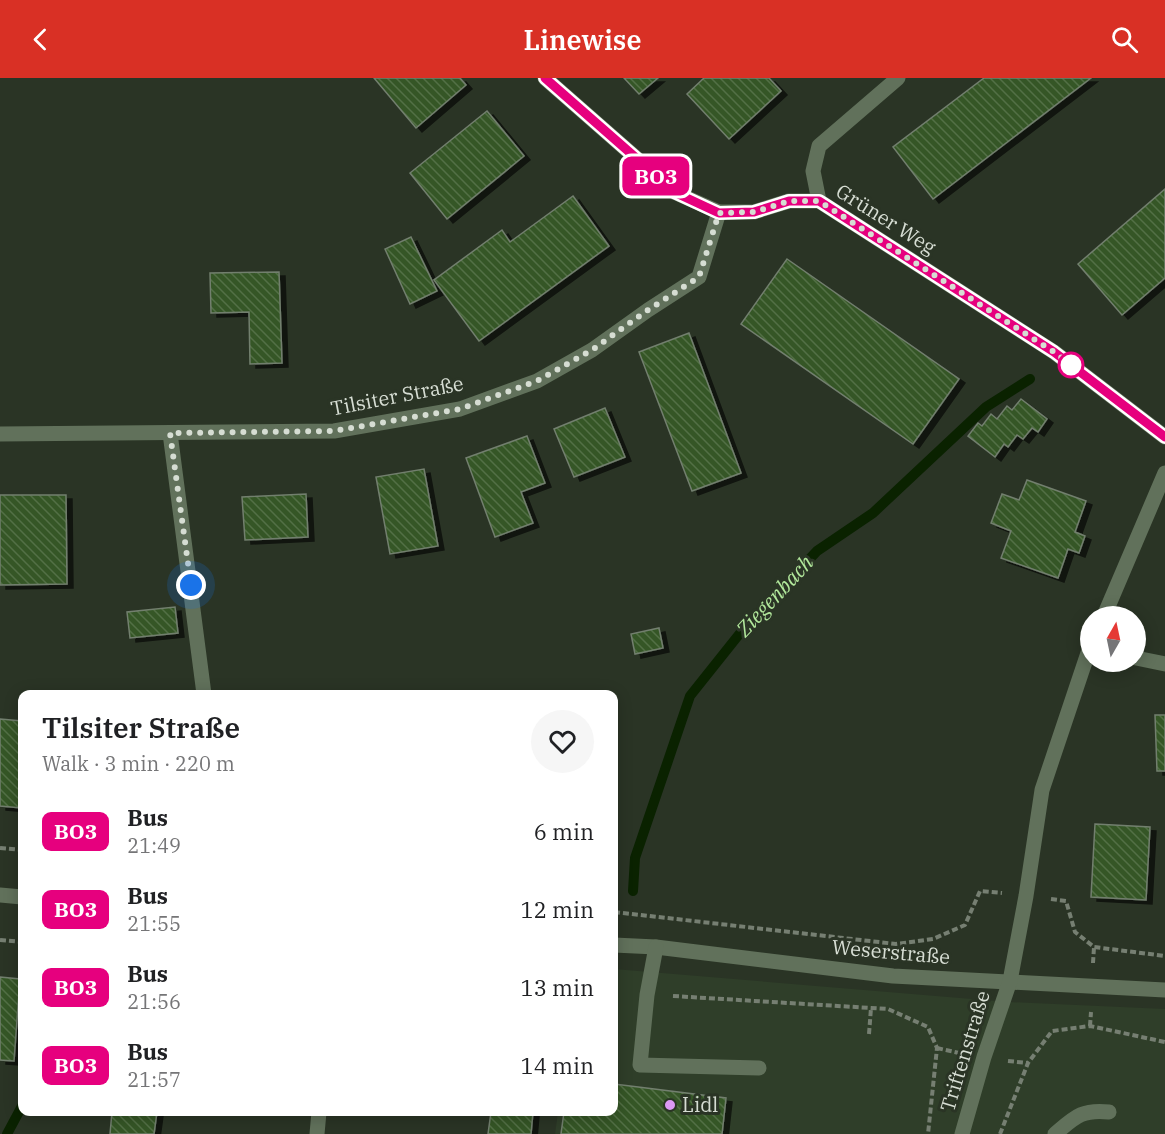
<!DOCTYPE html>
<meta charset="utf-8">
<style>
:root{--surface:#fff;--page:#f6f6f6;--text:#202124;--muted:#757577;--accent:#d93025}
body{margin:0;font-family:"IBM Plex Serif",serif;background:var(--page);color:var(--text);height:100vh;display:flex;flex-direction:column;font-size:22px;white-space:nowrap}
*{box-sizing:border-box;margin:0}
p{font-size:20px;color:var(--muted)}
.icon{flex:none;width:33px;height:33px;fill:none;stroke:currentColor;stroke-width:2;stroke-linecap:round;stroke-linejoin:round}
.map{position:relative;flex:1;overflow:hidden}
.panel{position:absolute;left:18px;top:612px;width:600px;height:426px;display:flex;flex-direction:column;background:var(--surface);border-radius:12px;box-shadow:0 3px 15px #0003}
.panel>*{flex:none}
.badge{padding:0 12px;border-radius:9px;font-size:21px;line-height:39px}
.needle{width:39px;rotate:9deg}
.controls{position:absolute;left:1080px;top:528px;display:grid;gap:12px}
.controls a{display:grid;place-items:center;width:66px;height:66px;border-radius:50%;background:var(--surface);box-shadow:0 3px 15px #0003;font-size:30px}
.you{position:absolute;width:30px;height:30px;margin:-15px;border:4px solid #fff;border-radius:50%;background:#1a73e8;box-shadow:0 0 0 9px #1a73e833}
.map>.badge{position:absolute;translate:-50% -50%;box-shadow:0 0 0 3px #fff}
.round{display:grid;place-items:center;flex:none;width:63px;height:63px;border-radius:32px;background:var(--page)}
.head{display:flex;align-items:center;justify-content:space-between;height:102px;padding:0 24px}
h1{font-size:28px;font-weight:600;line-height:45px}
ul{padding:0;list-style:none}
li{display:flex;align-items:center;gap:18px;height:78px;padding:0 24px}
li div{flex:1}
li b{display:block;font-size:22px}
li em{font-style:normal}
li .badge{min-width:66px;font-weight:700;text-align:center}
header{display:flex;justify-content:space-between;align-items:center;height:78px;padding:0 24px;background:var(--accent);color:#fff;font-size:27px;font-weight:600}
.map>svg:first-child{display:block}
</style>
<header><svg class="icon" aria-label="back" viewBox="0 0 24 24"><path d="M15 5l-7 7 7 7"/></svg>Linewise<svg class="icon" aria-label="search" viewBox="0 0 24 24"><circle cx="10" cy="10" r="6"/><path d="M15 15l6 6"/></svg></header>
<div class="map">
<svg width="1165" height="1056" viewBox="0 0 1165 1056">
<defs>
<pattern id="building-back-hatch" width="6" height="6" patternUnits="userSpaceOnUse" patternTransform="scale(1.5)"><rect width="6" height="6" fill="#355726"/><path d="M-1 5l2 2M0 0l6 6M5-1l2 2" fill="none" stroke="#526f45"/></pattern>
<filter id="shadow"><feDropShadow dx="6" dy="4" stdDeviation="0" flood-color="#0009"/></filter>
</defs>
<rect width="100%" height="100%" fill="#2a3425"/>
<polygon fill="#2f3e29" points="614,891 1008,924 1165,931 1165,1056 555,1056 558,1034 614,1034"/>
<g fill="none" stroke-linecap="round" stroke-linejoin="round">
<g stroke="#0a2200" stroke-width="10">
<polyline points="633,813 635,780 690,618 741,554 817,473 873,435 986,329 1030,301"/>
<polyline points="7,1056 22,1028"/>
</g>
</g>
<g fill="url(#building-back-hatch)" stroke="#727f6e" stroke-width="1.5" filter="url(#shadow)">
<polygon points="374,0 460,0 466,7 416,50"/>
<polygon points="624,0 658,0 639,16"/>
<polygon points="704,0 769,0 781,13 729,61 687,16"/>
<polygon points="984,0 1091,0 933,121 893,69"/>
<polygon points="487,33 524,78 447,141 410,95"/>
<polygon points="1165,111 1165,200 1122,237 1078,186"/>
<polygon points="573,118 609,168 479,263 434,202 502,152 510,164"/>
<polygon points="411,159 437,213 410,226 385,171"/>
<polygon points="787,181 959,301 913,366 741,246"/>
<polygon points="279,194 282,285 250,286 249,234 211,235 210,195"/>
<polygon points="689,255 741,395 692,413 639,274"/>
<polygon points="1021,321 1047,341 1038,354 1032,350 1023,361 1017,357 1008,369 1004,366 995,379 968,358 978,345 982,348 991,336 997,341 1007,328 1012,332"/>
<polygon points="605,330 625,379 574,399 554,351"/>
<polygon points="527,358 545,405 521,414 533,445 495,459 466,380"/>
<polygon points="424,391 438,468 390,476 376,399"/>
<polygon points="1027,402 1086,423 1075,454 1085,458 1079,475 1068,471 1058,500 1001,480 1011,453 991,445 1002,416 1019,422"/>
<polygon points="306,416 308,459 245,462 242,419"/>
<polygon points="0,417 66,417 67,506 0,507"/>
<polygon points="175,529 178,555 130,560 127,534"/>
<polygon points="659,550 663,570 635,576 631,556"/>
<polygon points="1155,637 1165,637 1165,693 1157,693"/>
<polygon points="0,641 22,643 22,730 0,728"/>
<polygon points="1095,746 1150,749 1146,822 1091,819"/>
<polygon points="0,899 20,901 14,983 0,982"/>
<polygon points="614,1006 726,1020 722,1056 561,1056 564,1034 614,1034"/>
<polygon points="112,1034 157,1034 154,1056 110,1056"/>
<polygon points="491,1034 533,1034 531,1056 488,1056"/>
</g>
<g fill="none" stroke-linecap="round" stroke-linejoin="round">
<g stroke="#767f72" stroke-width="4" stroke-dasharray="6 3" stroke-linecap="butt">
<polyline points="0,770 22,772"/>
<polyline points="1051,821 1066,823 1075,854 1094,869 1165,878"/>
<polyline points="614,834 896,866 933,861 965,847 980,813 1002,815"/>
<polyline points="0,862 22,864"/>
<polyline points="1093,885 1094,869"/>
<polyline points="673,918 888,931 928,949 937,970 928,1056"/>
<polyline points="1090,948 1091,934"/>
<polyline points="869,956 871,930"/>
<polyline points="937,970 959,975"/>
<polyline points="1008,983 1028,985"/>
<polyline points="1000,1056 1028,985 1052,953 1090,948 1165,964"/>
</g>
<g stroke="#61715b" stroke-width="15">
<polyline points="545,0 676,115 719,134 754,134 789,123 819,123 1054,274 1165,359"/>
<polyline points="819,123 813,93 819,68 898,0"/>
<polyline points="170,355 204,616"/>
<polyline points="0,356 334,353 460,331 537,303 592,272 648,232 699,199 719,134"/>
<polyline points="1104,538 1165,395"/>
<polyline points="1136,580 1165,586"/>
<polyline points="0,817 22,819"/>
<polyline points="614,867 656,869 893,898 1165,912"/>
<polyline points="656,869 647,917 640,987 759,990"/>
<polyline points="317,1056 319,1034"/>
<polyline points="962,1056 984,979 1010,903 1026,818 1042,712 1090,569"/>
<path d="M1055,1056C1075,1039 1082,1031 1109,1034"/>
</g>
</g>
<g fill="none" stroke-linecap="round" stroke-linejoin="round">
<defs>
<polyline id="line" points="545,0 676,115 719,135 754,134 789,123 819,123 1054,274 1165,359"/>
</defs>
<use href="#line" stroke="#fff" stroke-width="14"/>
<use href="#line" stroke="#e6007e" stroke-width="9"/>
<polyline stroke="#d6ddd3" stroke-width="6" stroke-dasharray="0 10.8" points="191,507 170,355 334,353 460,331 537,303 592,272 648,232 699,199 719,135 754,134 789,123 819,123 1054,274 1072,288 1071,287"/>
</g>
<circle fill="#fff" stroke="#e6007e" stroke-width="3" cx="1071" cy="287" r="12"/>
<circle fill="#dc99f4" stroke="#2a3425" stroke-width="2" cx="670" cy="1027" r="6"/>
<g text-anchor="middle" stroke-width="6" stroke-linejoin="round" paint-order="stroke">
<g font-size="20" fill="#d6ddd3" stroke="#2a3425">
<text transform="translate(886 141) rotate(32)" y="7">Grüner Weg</text>
<text transform="translate(397 318) rotate(-11)" y="7">Tilsiter Straße</text>
<text transform="translate(891 874) rotate(5)" y="7">Weserstraße</text>
<text transform="translate(965 973) rotate(-73)" y="7">Triftenstraße</text>
</g>
<g font-size="20" fill="#d6ddd3" stroke="#2a3425" text-anchor="start">
<text x="682" y="1034">Lidl</text>
</g>
<g font-size="21" font-style="italic" fill="#b2e89c" stroke="#2a3425">
<text transform="translate(775 518) rotate(-47)" y="7">Ziegenbach</text>
</g>
</g>
</svg>
<div class="controls">
<a><svg class="needle" viewBox="-14 -14 28 28"><path d="M0-13l5 13h-10z" fill="#e53935"/><path d="M0 13l5-13h-10z" fill="#757577"/></svg></a>
</div>
<div class="you" style="left:191px;top:507px"></div>
<b class="badge" style="left:656px;top:98px;background:#e6007e;color:#fff">BO3</b>
<section class="panel">
<div class="head"><div><h1>Tilsiter Straße</h1><p>Walk · 3 min · 220 m</p></div><a class="round"><svg class="icon" aria-label="heart" viewBox="0 0 24 24"><path d="M12 20l-8-8c-3-5 5-10 8-4 3-6 11-1 8 4z"/></svg></a></div>
<ul>
<li><span class="badge" style="background:#e6007e;color:#fff">BO3</span><div><b>Bus</b><p>21:49</p></div><em>6 min</em></li>
<li><span class="badge" style="background:#e6007e;color:#fff">BO3</span><div><b>Bus</b><p>21:55</p></div><em>12 min</em></li>
<li><span class="badge" style="background:#e6007e;color:#fff">BO3</span><div><b>Bus</b><p>21:56</p></div><em>13 min</em></li>
<li><span class="badge" style="background:#e6007e;color:#fff">BO3</span><div><b>Bus</b><p>21:57</p></div><em>14 min</em></li>
</ul>
</section>
</div>
